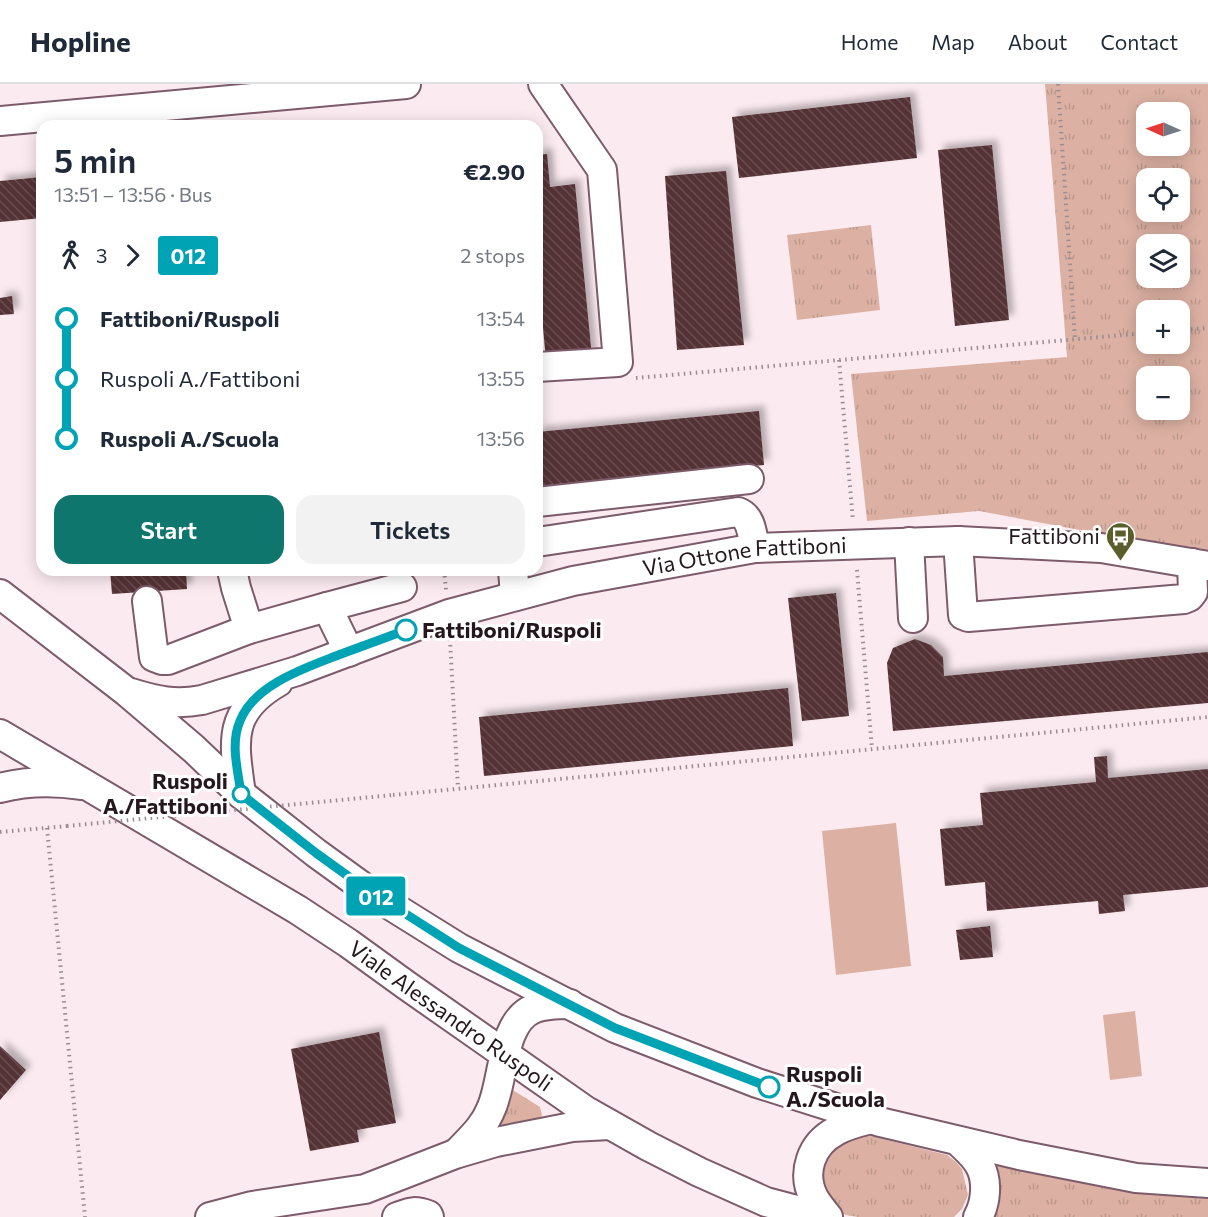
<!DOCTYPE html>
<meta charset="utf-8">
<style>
:root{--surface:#fff;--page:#f2f2f3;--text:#1f2937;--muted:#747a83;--line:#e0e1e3;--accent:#0f766e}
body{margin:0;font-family:Commissioner,sans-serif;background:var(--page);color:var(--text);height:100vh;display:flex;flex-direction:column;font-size:22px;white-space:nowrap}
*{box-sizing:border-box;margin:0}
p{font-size:20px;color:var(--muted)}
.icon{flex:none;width:33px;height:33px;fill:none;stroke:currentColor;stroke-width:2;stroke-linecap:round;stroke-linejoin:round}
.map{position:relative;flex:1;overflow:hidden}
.drawer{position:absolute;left:36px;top:36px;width:507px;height:456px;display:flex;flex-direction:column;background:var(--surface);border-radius:18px;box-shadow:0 3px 15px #0003}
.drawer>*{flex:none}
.badge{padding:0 12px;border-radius:4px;font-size:21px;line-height:39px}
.needle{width:39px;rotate:273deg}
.controls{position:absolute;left:1136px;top:18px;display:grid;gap:12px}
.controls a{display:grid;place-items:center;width:54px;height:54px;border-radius:12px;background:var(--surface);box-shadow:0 3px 15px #0003;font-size:30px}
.map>.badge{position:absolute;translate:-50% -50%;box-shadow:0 0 0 3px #fff}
.legs{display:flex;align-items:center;gap:9px;height:66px;padding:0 18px;font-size:20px}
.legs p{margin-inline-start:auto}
.headline{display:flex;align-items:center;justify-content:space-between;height:102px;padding:0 18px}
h1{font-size:33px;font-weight:600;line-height:45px}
.action{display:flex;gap:12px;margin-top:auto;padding:12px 18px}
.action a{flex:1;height:69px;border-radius:18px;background:var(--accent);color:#fff;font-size:24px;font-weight:600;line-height:69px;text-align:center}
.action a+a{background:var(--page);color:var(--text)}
ul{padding:0 18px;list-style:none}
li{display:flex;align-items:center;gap:21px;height:60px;font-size:22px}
li i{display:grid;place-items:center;width:9px;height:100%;margin:0 8px;background:currentColor}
li i::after{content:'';width:15px;height:15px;margin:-8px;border:4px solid;border-radius:50%;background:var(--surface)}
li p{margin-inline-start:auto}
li:first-child i{background:linear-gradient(#0000 50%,currentColor 0)}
li:last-child i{background:linear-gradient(currentColor 50%,#0000 0)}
header{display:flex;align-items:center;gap:36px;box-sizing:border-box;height:84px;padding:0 30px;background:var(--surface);border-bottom:2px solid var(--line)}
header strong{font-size:28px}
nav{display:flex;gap:33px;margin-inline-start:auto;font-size:21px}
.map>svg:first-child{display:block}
</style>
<header>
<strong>Hopline</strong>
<nav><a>Home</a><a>Map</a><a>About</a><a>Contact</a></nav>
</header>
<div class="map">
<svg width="1208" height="1133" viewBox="0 0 1208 1133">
<defs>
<pattern id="grass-tufts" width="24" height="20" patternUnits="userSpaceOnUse" patternTransform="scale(1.5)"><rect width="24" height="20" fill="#dcb1a3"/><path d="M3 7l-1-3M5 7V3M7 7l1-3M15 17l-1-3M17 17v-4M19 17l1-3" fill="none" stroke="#bd988c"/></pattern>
<pattern id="building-back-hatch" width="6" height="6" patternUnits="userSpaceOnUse" patternTransform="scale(1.5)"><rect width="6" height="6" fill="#543336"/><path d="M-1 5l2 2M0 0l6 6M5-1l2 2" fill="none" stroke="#694e51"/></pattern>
<filter id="shadow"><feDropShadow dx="5.5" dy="-5.5" stdDeviation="3" flood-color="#0004"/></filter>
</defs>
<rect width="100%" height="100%" fill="#fbebf1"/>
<g fill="url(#grass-tufts)" fill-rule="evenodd">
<path d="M1045,0H1208V470L979,427L867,437L851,290L1067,273ZM1146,28H1179V62H1146ZM1146,94H1179V128H1146ZM1146,160H1179V194H1146ZM1146,226H1179V260H1146ZM1146,292H1179V326H1146Z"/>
<polygon points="871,141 880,226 797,236 787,151"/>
<polygon points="508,1003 540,1023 542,1031 539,1036 497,1050 488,1038"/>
<polygon points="856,1050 871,1052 947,1071 956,1078 962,1085 968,1111 962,1125 954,1133 858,1133 846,1131 830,1122 814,1077"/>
<polygon points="986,1080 1113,1103 1208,1115 1208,1133 985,1133"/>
</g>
<g fill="#dcb1a3">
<polygon points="896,739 911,882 836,891 822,747"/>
<polygon points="1135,927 1142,992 1110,996 1103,931"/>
</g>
<g fill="url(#building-back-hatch)" filter="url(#shadow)">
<polygon points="910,13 917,74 739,94 732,33"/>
<polygon points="992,61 1009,236 955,242 938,66"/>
<polygon points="547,70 550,103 575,100 592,273 546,277 537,177 537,71"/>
<polygon points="726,87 744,261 677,266 665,92"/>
<polygon points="42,93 42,134 0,138 0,97"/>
<polygon points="12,212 14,230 0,231 0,214"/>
<polygon points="759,327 764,381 537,402 537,348"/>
<polygon points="110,486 186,486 187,505 112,510"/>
<polygon points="836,509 849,632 802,637 788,514"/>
<polygon points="915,555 931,561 943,573 944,592 1208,568 1208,619 893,647 887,579 893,564"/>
<polygon points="788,604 793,662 484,692 479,633"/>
<polygon points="1107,672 1108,694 1208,685 1208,803 1123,811 1125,827 1099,830 1098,817 987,827 985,798 945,802 940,745 983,741 980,709 1096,698 1094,673"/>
<polygon points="990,842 993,873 960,876 956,846"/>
<polygon points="379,948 396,1039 357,1046 359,1058 310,1067 291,965"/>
<polygon points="0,962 26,986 0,1016"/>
</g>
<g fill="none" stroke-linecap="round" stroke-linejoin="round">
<defs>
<g id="minor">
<polyline points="0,37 406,0"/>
<polyline points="537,283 618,278 602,86 543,0"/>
<polyline points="537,418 749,395"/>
<polyline points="958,457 963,531 968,533 1184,515 1189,513 1193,508 1192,479"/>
<path d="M537,458L738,428C752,433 752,451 755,464"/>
<polyline points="909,458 913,534"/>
<polyline points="232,486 236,504 249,545"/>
<polyline points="513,486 515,512"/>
<polyline points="0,510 127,608 194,665 241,710 316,769 374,811 459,864 615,944 757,999 880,1038 1019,1071 1136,1094 1208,1099"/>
<polyline points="147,517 154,573 162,576 168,576 249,545 327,523 349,568"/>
<polyline points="327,523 402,503"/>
<path id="s1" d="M131,609C157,617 175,621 202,616L297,587L449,530L573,497L755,464L958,457L1101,464L1208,482"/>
<path id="s2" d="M0,650L298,826L348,859L406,901L586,1027L648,1062L699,1088L766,1118L823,1133"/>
<path d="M0,704C27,697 54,697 81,701"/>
<path d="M241,710C234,659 226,628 278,598"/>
<path d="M958,1057C966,1065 975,1072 980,1082C988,1097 986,1119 978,1133"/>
<path d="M457,1069C470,1055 484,1043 491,1025C504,998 501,938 533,925C544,920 557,920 570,920"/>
<polyline points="210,1133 252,1122 365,1105 455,1070 496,1058 572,1043 610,1041"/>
<path d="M397,1133C411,1128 414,1126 428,1131L429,1133"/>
<path d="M828,1133C823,1127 818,1121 814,1114C801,1089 811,1060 836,1047C846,1041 859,1038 871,1035"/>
</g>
</defs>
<use href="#minor" stroke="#7c5b6a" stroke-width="32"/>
<g stroke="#998b91" stroke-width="4" stroke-dasharray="1.5 4.5" stroke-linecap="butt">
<polyline points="1058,0 1075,255"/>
<polyline points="1179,246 1208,244"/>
<polyline points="839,276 853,437"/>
<polyline points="636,294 1146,249"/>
<polyline points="444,486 446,506"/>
<polyline points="857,486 872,665"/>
<polyline points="450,555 458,705"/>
<polyline points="393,711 1208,633"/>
<polyline points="47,744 85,1133"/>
<polyline points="0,748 67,742"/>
</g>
<use href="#minor" stroke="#fff" stroke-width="28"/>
<polyline stroke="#998b91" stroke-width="4" stroke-dasharray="1.5 4.5" stroke-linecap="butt" points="67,742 393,711"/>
</g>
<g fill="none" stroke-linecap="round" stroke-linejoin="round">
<defs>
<path id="line-1" d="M406,546C385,554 363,562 341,570C308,583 254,600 240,637C230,660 238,686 241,710L316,769L359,800L459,864L615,944L769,1003"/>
</defs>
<use href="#line-1" stroke="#fff" stroke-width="14"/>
<use href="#line-1" stroke="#00a3b4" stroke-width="9"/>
</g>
<defs>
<symbol id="bus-pin" viewBox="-11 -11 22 30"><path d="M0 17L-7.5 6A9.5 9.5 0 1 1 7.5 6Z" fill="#5b5d2a" stroke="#fff"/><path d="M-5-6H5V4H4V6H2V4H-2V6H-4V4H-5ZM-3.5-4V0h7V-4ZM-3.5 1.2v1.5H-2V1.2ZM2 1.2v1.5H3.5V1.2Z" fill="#fff"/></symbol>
</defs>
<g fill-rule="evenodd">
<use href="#bus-pin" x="1104" y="436" width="33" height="45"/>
</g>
<g fill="#fff" stroke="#00a3b4" stroke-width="3">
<circle cx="406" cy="546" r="10"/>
<circle cx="241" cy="710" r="8"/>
<circle cx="769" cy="1003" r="10"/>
</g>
<g text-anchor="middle" stroke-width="6" stroke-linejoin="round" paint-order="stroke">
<g font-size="22" fill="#24171d" stroke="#fff" text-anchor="end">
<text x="1100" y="460">Fattiboni</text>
</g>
<g font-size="22" fill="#24171d" stroke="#fff">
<text dy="8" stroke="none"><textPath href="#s1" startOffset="636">Via Ottone Fattiboni</textPath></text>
<text dy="8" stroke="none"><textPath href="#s2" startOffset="532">Viale Alessandro Ruspoli</textPath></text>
</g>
<g font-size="22" font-weight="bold" fill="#24171d" stroke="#fff" text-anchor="start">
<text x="422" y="554">Fattiboni/Ruspoli</text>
<text x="228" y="705" text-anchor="end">Ruspoli<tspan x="228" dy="25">A./Fattiboni</tspan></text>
<text x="786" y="998">Ruspoli<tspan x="786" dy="25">A./Scuola</tspan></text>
</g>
</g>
</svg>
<div class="controls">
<a><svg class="needle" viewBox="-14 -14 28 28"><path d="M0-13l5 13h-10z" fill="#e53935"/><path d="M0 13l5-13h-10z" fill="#747a83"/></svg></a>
<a><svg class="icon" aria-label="locate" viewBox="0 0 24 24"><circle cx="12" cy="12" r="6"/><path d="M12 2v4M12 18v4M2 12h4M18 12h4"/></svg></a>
<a><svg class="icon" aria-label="layers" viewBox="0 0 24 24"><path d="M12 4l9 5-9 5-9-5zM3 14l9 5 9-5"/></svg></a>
<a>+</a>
<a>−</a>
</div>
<b class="badge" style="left:376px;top:812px;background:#00a3b4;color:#fff">012</b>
<section class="drawer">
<div class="headline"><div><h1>5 min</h1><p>13:51 – 13:56 · Bus</p></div><b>€2.90</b></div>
<div class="legs"><svg class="icon" aria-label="walk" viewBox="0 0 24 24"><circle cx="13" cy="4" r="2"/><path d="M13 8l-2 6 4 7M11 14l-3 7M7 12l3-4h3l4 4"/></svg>3<svg class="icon" aria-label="forward" viewBox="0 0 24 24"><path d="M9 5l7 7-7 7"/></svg><b class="badge" style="background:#00a3b4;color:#fff">012</b><p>2 stops</p></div>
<ul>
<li><i style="color:#00a3b4"></i><b>Fattiboni/Ruspoli</b><p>13:54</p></li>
<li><i style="color:#00a3b4"></i><span>Ruspoli A./Fattiboni</span><p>13:55</p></li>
<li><i style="color:#00a3b4"></i><b>Ruspoli A./Scuola</b><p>13:56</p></li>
</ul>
<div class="action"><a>Start</a><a>Tickets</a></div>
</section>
</div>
